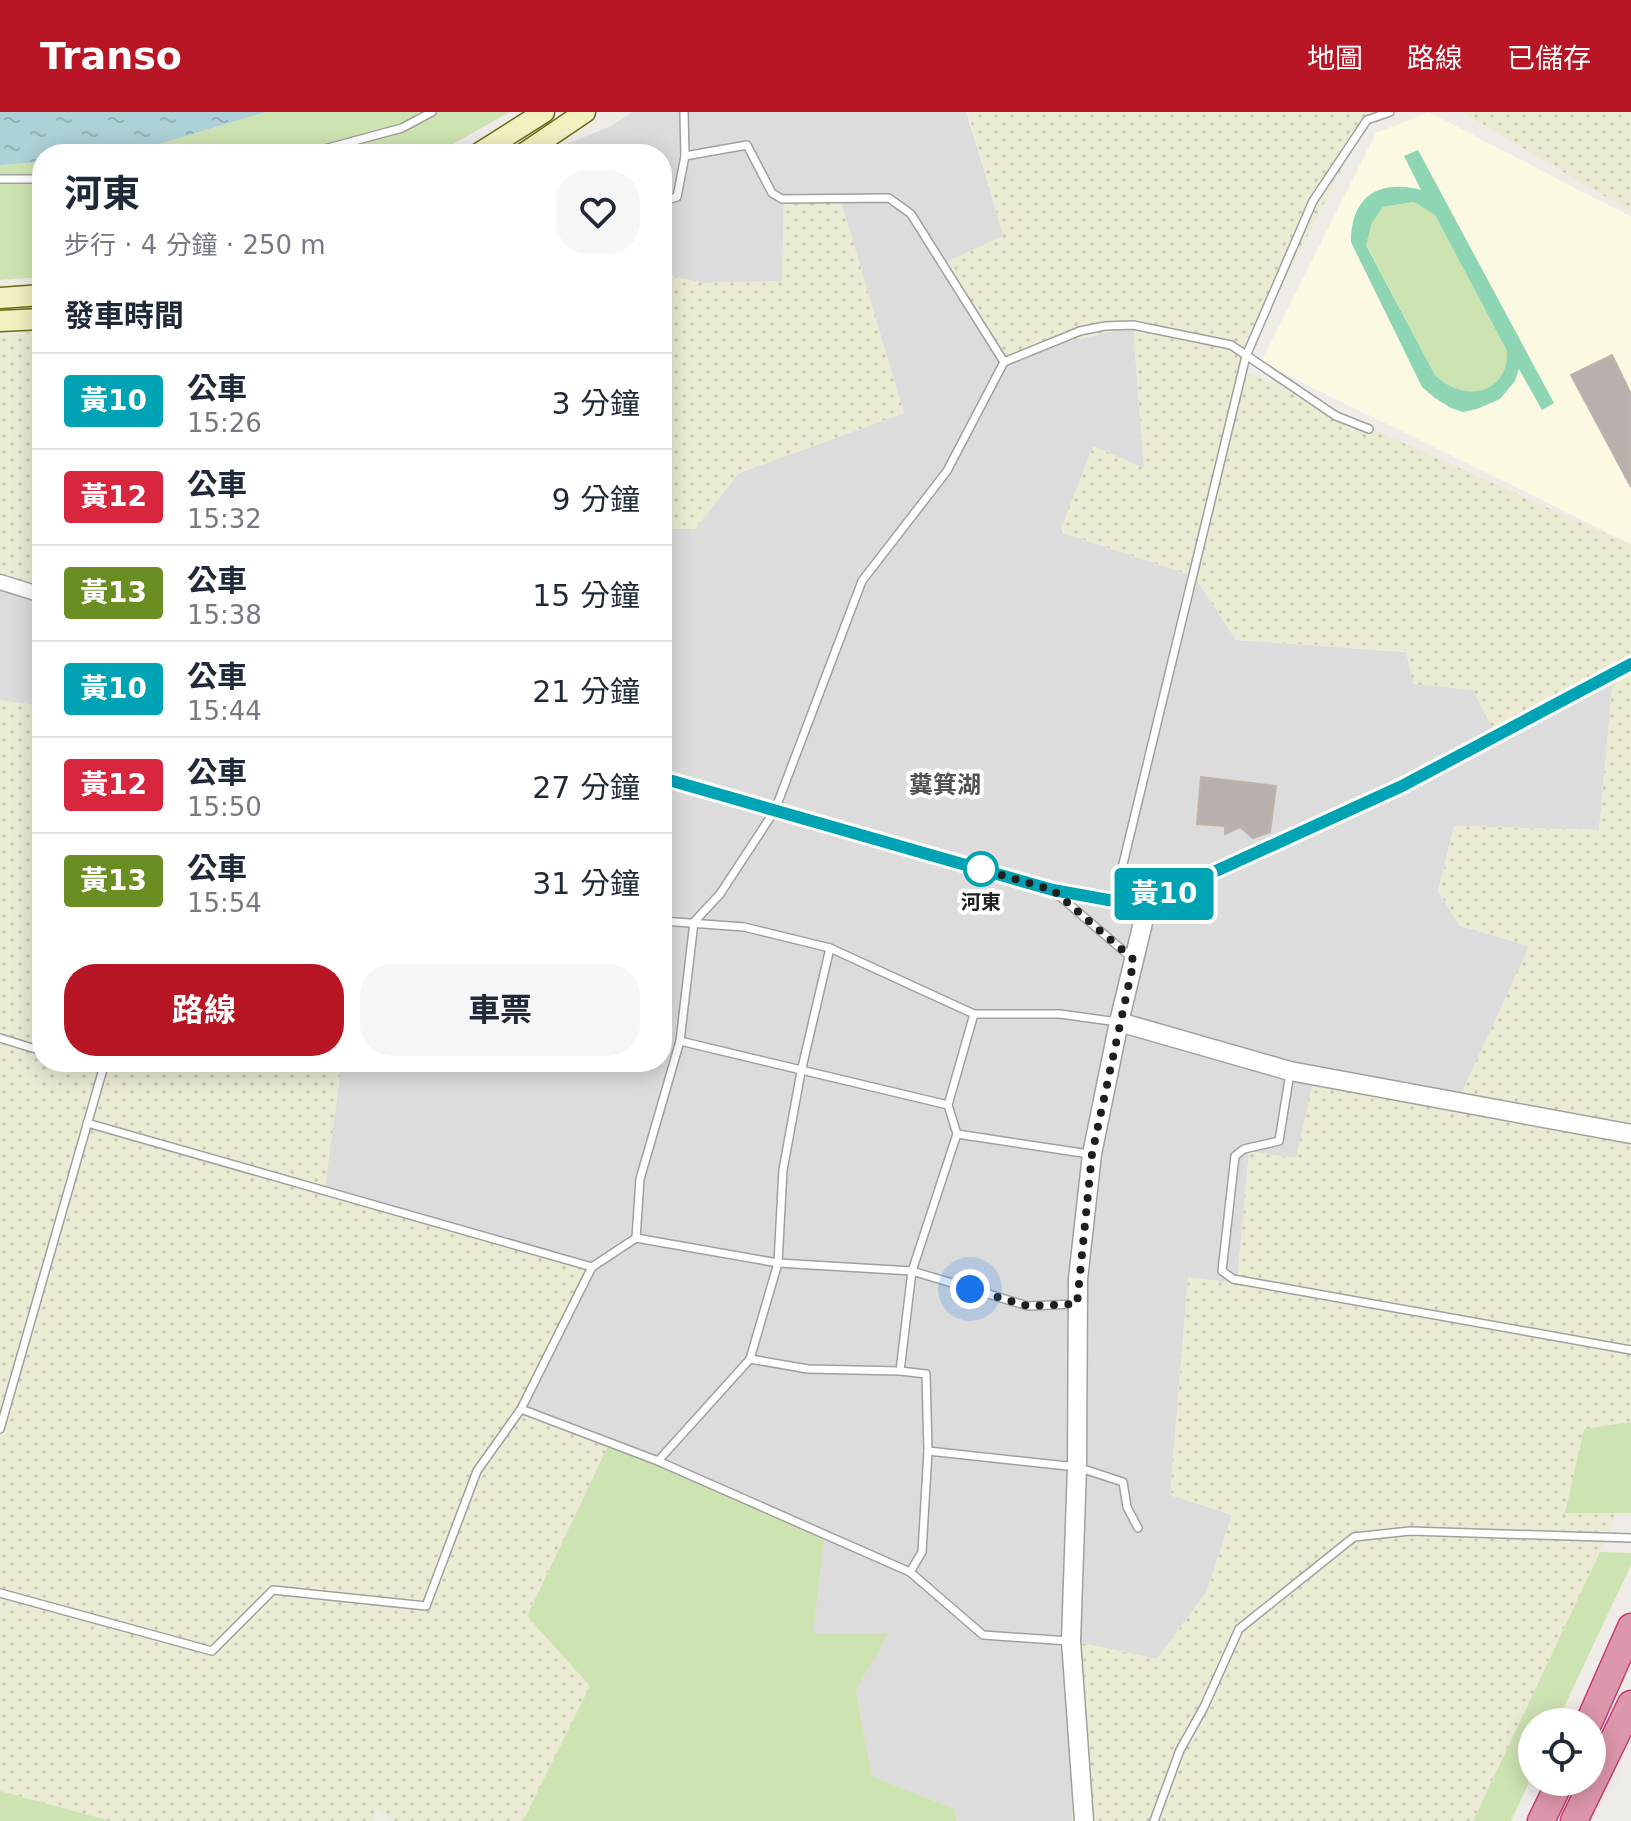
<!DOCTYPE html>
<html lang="zh-TW">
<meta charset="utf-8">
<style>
:root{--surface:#fff;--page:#f6f6f7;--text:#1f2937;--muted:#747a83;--line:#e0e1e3;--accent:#b81624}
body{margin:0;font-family:"DejaVu Sans","Noto Sans TC",sans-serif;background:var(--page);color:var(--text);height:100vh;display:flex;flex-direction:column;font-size:30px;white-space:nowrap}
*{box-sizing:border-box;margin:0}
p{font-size:26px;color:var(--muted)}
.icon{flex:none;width:44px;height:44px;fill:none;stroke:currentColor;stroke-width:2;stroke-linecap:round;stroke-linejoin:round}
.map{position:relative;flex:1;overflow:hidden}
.sheet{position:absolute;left:32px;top:32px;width:640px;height:928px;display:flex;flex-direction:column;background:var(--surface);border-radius:32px;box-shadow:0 4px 20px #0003}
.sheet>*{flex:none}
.badge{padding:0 16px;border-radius:6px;font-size:28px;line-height:52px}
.tools{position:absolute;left:1518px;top:1596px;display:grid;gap:16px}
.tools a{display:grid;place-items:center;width:88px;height:88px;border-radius:50%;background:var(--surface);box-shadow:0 4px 20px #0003;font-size:40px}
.you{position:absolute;width:40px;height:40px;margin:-20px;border:6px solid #fff;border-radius:50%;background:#1a73e8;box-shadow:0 0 0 12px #1a73e833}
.map>.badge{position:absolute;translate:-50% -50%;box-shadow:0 0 0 4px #fff}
h2{padding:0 32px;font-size:30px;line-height:72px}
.round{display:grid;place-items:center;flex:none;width:84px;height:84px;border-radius:32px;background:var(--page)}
.head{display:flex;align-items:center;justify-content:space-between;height:136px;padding:0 32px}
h1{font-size:38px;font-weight:700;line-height:60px}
.primary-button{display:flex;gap:16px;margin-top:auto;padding:16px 32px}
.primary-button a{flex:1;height:92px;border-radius:32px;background:var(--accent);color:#fff;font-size:32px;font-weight:700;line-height:92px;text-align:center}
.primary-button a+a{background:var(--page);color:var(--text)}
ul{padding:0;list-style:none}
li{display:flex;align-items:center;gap:24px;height:96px;padding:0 32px;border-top:2px solid var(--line)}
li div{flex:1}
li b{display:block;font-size:30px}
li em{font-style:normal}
li .badge{min-width:88px;font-weight:700;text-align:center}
header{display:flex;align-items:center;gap:48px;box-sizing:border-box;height:112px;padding:0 40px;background:var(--accent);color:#fff}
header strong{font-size:38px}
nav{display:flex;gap:44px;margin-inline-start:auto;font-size:28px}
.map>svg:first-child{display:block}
</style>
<header>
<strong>Transo</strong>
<nav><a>地圖</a><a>路線</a><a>已儲存</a></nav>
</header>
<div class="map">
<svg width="1631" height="1709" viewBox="0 0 1631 1709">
<defs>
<pattern id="farmland-dots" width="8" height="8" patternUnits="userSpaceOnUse" patternTransform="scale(2)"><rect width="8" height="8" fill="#ebebd4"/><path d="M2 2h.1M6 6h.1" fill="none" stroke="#c9c9b6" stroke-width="1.8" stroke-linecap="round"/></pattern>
<pattern id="water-ripples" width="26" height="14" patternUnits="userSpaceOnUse" patternTransform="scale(2)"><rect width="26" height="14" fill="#acd1d7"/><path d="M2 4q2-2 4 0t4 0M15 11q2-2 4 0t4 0" fill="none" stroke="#94b3b8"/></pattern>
</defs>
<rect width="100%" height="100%" fill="#efebe7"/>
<g fill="#dddcdc">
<polygon points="632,0 966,0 1004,124 942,152 1133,215 1144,357 1093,335 1060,420 1194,464 1236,528 1614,555 1599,718 1454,714 1438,779 1460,814 1530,834 1457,991 1296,1046 1249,1040 1237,1171 1188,1166 1170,1383 1232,1403 1207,1479 1157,1547 1072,1529 1072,1709 957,1709 955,1697 872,1664 856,1578 888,1522 813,1521 521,1297 323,1083 342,950 662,950 662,417 695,417 739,361 904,301 784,85 782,169 703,171 662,162 662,42 543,42 611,14"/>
<polygon points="0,463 42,474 42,594 0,588"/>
</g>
<polygon fill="#fcf9e3" points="1429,0 1631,105 1631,432 1261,250 1376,21"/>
<g fill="url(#farmland-dots)">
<polygon points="968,0 1382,0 1367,8 1239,257 1631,433 1631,1369 1600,1440 1473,1709 1072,1709 1071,1529 1157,1547 1207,1479 1232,1403 1170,1383 1188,1165 1237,1171 1249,1039 1296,1046 1314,966 1457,991 1529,834 1460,814 1438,779 1455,714 1599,718 1614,556 1496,625 1473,578 1413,572 1406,539 1236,528 1194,464 1060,420 1093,334 1144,356 1133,215 1006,244 941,153 1003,124"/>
<polygon points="1462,0 1631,0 1631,100"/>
<polygon points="839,82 904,301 739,361 695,417 662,417 662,162 703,171 782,169 784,84"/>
<polygon points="42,219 42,474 0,463 0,223"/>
<polygon points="0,588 42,594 42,950 342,950 324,1083 592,1155 522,1296 609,1332 527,1503 591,1574 523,1709 393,1709 377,1696 373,1709 110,1709 0,1679"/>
</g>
<g fill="#cee3b2">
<polygon points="266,0 510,0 435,42 126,42"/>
<polygon points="42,50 42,165 0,168 0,53"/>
<path d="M1414,90L1435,103L1507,239C1508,284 1462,290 1435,263L1366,132L1372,111L1383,95Z"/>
<polygon points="1631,1310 1631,1401 1565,1401 1584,1317"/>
<polygon points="609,1332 658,1349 825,1418 813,1521 889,1521 856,1578 872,1664 955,1697 957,1709 523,1709 590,1574 527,1504"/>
<polygon points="1600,1440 1631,1441 1631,1453 1557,1610 1532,1610 1532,1664 1511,1709 1473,1709"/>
<polygon points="0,1679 110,1709 0,1709"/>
</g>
<path fill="#8dd5b3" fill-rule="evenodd" d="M1418,38L1554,291L1542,298L1519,257L1515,269L1500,287L1477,297L1463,300L1451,296L1435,286L1422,275L1351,130C1351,84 1379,67 1421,78L1404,44ZM1414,90L1435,103L1507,239C1508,284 1462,290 1435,263L1366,133L1372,111L1383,95Z"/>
<polygon fill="url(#water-ripples)" points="0,0 266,0 126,42 42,42 42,50 0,53"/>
<g fill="#b8b0ac" stroke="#bfb2aa" stroke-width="2">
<polygon points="1612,243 1631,282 1631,375 1571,263"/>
<polygon points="1201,665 1276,674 1270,720 1253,726 1240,715 1225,722 1225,714 1197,712"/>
</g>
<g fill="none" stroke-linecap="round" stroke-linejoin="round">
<defs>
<g id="service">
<polyline points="684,0 685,44"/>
<polyline points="306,42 402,16 432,0"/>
<polyline points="0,67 42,67"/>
<polyline points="1004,250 1080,219 1105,214 1133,213 1231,233 1336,304 1369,317"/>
<polyline points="1057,782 1133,847"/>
<polyline points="1114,789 1246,244 1313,89 1367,8 1390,0"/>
<polyline points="662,809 744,815 830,836 974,902 1060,902 1118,910"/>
<polyline points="0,926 42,939"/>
<polyline points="680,929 948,993"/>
<polyline points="78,950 103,957"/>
<polyline points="1290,961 1279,1029 1244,1037 1235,1044 1222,1159 1233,1167 1631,1238"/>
<polyline points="87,1011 592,1155 636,1126 778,1151 912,1159 1028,1194 1076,1192"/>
<polyline points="957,1022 1089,1042"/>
<polyline points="636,1126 640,1067 680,929 694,810 720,782 775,698 862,469 947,359 1004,250 911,102 889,86 782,87 772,81 747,33 685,44 677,85 662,89"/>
<polyline points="750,1247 808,1257 900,1259"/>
<polyline points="521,1297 592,1155"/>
<polyline points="0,1317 105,950"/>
<polyline points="928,1339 1077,1355 1123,1370 1127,1395 1138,1416"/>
<polyline points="658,1349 750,1247 778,1151 783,1058 801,960 830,836"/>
<polyline points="910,1460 922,1440 928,1339 926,1262 900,1259 912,1159 957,1022 948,993 974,902"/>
<polyline points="0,1481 212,1539 273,1478 426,1494 477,1359 521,1297 658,1349 910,1460 983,1523 1069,1529"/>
<polyline points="1154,1709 1180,1638 1204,1595 1239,1517 1354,1425 1410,1419 1631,1426"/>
</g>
<g id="minor">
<polyline points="0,470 42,483"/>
<polyline points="662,666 1053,778 1114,789 1148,790 1402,674 1631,552"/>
</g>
<g id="tertiary">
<polyline points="1119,910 1290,959 1631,1022"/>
<polyline points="1084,1709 1071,1529 1077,1355 1078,1167 1092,1042 1119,910 1148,790"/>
</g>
<g id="secondary">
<polyline points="478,42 544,0"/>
<polyline points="523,42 585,0"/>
<polyline points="0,186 42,183"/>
<polyline points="0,209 42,207"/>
</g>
<g id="motorway">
<polyline points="1589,1610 1631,1515"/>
<polyline points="1541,1709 1560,1670"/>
<polyline points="1574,1709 1631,1592"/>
</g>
</defs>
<use href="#service" stroke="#a0a0a0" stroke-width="10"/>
<use href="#minor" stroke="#a0a0a0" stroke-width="17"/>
<use href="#tertiary" stroke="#a0a0a0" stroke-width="21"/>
<use href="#secondary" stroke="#696b11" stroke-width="23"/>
<use href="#motorway" stroke="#c73976" stroke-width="29"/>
<use href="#service" stroke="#fff" stroke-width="7"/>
<use href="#minor" stroke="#fff" stroke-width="14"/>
<use href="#tertiary" stroke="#fff" stroke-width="18"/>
<use href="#secondary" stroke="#f3f1c1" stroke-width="20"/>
<use href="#motorway" stroke="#dd97aa" stroke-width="26"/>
</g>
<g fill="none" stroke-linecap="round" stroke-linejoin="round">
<defs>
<polyline id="line" points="662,666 1053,778 1114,789 1148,790 1402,674 1631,552"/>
</defs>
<use href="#line" stroke="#fff" stroke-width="18"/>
<use href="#line" stroke="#00a3b4" stroke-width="12"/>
<polyline stroke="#1f1f1f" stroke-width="8" stroke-dasharray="0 14.4" points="970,1177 1028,1194 1077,1192 1092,1042 1134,848 1053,778 981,757"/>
</g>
<circle fill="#fff" stroke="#00a3b4" stroke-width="4" cx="981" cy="757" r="16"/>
<g text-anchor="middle" stroke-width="8" stroke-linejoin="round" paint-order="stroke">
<g font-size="20" font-weight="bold" fill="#1f1f1f" stroke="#fff">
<text x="981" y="797">河東</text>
</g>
<g font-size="24" font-weight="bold" fill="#525252" stroke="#fff">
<text x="945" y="681">糞箕湖</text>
</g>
</g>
</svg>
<div class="tools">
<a><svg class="icon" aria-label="locate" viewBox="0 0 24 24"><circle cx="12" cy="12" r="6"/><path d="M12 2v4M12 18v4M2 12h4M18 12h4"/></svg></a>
</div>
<div class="you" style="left:970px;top:1177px"></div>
<b class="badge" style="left:1164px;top:782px;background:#00a3b4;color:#fff">黃10</b>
<section class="sheet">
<div class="head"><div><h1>河東</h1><p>步行 · 4 分鐘 · 250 m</p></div><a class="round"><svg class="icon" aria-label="heart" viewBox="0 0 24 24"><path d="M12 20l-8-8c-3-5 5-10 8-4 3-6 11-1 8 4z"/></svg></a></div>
<h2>發車時間</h2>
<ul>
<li><span class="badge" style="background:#00a3b4;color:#fff">黃10</span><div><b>公車</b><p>15:26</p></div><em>3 分鐘</em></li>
<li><span class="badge" style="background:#d7263d;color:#fff">黃12</span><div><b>公車</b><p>15:32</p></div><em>9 分鐘</em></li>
<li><span class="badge" style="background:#6b8e23;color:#fff">黃13</span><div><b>公車</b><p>15:38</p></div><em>15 分鐘</em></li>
<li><span class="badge" style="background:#00a3b4;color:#fff">黃10</span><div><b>公車</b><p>15:44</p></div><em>21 分鐘</em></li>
<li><span class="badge" style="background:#d7263d;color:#fff">黃12</span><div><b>公車</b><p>15:50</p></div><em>27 分鐘</em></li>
<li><span class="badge" style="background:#6b8e23;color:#fff">黃13</span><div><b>公車</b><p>15:54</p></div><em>31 分鐘</em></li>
</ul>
<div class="primary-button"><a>路線</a><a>車票</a></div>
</section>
</div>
